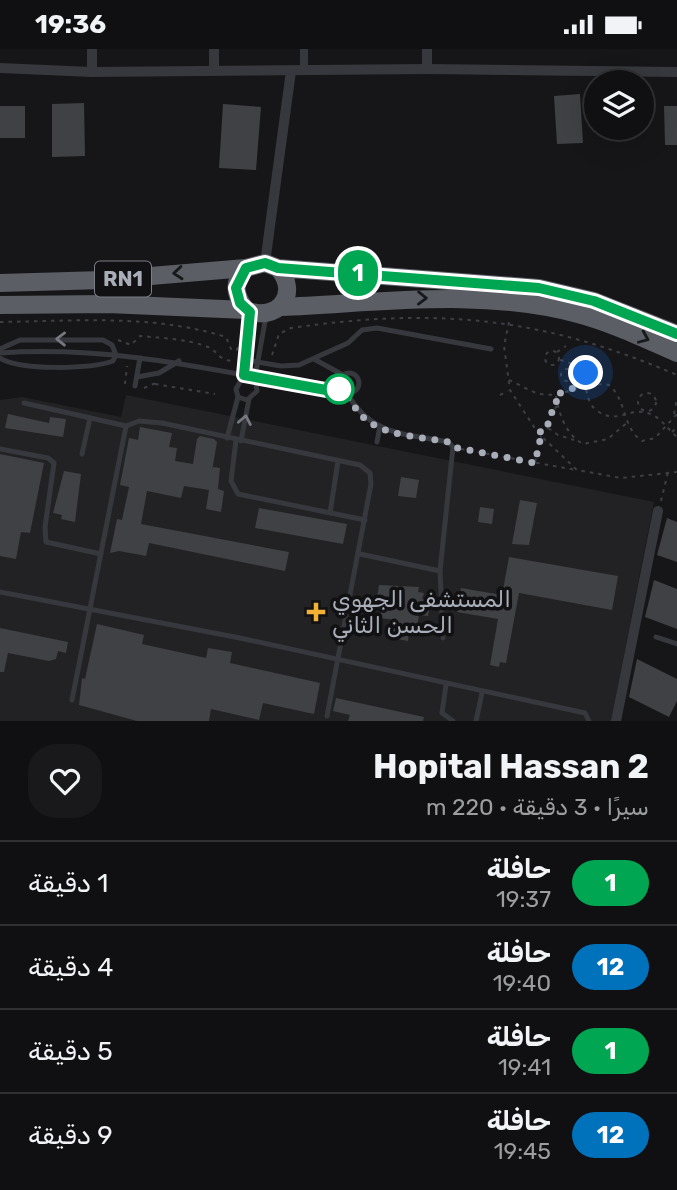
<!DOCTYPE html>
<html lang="ar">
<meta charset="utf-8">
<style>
:root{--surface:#101012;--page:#19191b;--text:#f1f3f6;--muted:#9c9d9f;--line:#303032}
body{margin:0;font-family:Rubik,"Noto Sans Arabic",sans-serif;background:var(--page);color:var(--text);direction:rtl;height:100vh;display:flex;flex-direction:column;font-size:26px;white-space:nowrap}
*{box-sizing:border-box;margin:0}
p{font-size:23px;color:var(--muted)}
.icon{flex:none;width:38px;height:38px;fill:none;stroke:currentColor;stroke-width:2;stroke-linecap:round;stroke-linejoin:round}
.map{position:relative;height:672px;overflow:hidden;direction:ltr}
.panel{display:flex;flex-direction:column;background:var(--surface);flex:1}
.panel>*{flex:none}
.badge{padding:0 14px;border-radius:23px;font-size:24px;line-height:46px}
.controls{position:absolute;left:584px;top:21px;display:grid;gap:14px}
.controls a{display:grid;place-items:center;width:70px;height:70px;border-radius:50%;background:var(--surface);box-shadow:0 7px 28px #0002,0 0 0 2px var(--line);font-size:35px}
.you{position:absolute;width:35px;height:35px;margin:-18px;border:5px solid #fff;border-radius:50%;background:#1a73e8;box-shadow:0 0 0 10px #1a73e833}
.map>.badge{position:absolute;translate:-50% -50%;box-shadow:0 0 0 4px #fff}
.round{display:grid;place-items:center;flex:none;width:74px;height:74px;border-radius:28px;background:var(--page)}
.head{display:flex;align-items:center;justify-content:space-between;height:119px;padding:0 28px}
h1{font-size:33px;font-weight:700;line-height:52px}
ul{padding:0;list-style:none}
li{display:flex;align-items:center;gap:21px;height:84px;padding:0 28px;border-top:2px solid var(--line)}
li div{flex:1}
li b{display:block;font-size:26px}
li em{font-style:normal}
li .badge{min-width:77px;font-weight:700;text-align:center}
.status{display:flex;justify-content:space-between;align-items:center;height:49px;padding:0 35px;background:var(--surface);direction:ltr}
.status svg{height:19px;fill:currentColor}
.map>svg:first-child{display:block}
</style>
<div class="status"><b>19:36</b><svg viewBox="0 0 49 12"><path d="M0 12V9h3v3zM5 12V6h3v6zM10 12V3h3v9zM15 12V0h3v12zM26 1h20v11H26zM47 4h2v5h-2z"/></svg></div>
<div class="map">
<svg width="677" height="672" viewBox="0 0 677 672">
<rect width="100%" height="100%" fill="#161618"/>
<polygon fill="#222225" points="126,346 654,453 611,672 0,672 0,351 22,348 121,368"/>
<g fill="#404145">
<polygon points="580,45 583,94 557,95 554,47"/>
<polygon points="84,54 85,107 52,108 52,55"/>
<polygon points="223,55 261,58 256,121 219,119"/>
<rect x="0" y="57" width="25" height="32"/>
<polygon points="664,57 677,57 677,96 665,96"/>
<polygon points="8,365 49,374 50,368 66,370 63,388 5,379"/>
<polygon points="140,378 172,384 169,398 177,399 175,412 193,415 197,390 200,387 214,390 217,393 212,422 213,418 220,419 218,440 224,442 221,463 206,460 209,441 184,437 181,449 147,442 141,475 289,503 285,522 149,494 146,507 119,502 110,504 117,470 122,471 129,438 120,436 129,389 138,391"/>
<polygon points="0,405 44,414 30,484 21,483 16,510 0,507"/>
<polygon points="64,422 81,425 75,473 61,470 62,466 53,464"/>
<polygon points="401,428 419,431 416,449 398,447"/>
<polygon points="520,451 537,454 529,496 512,495"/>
<polygon points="480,458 494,460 492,475 478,473"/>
<polygon points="259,459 347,475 343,495 255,479"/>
<polygon points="667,469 677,473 677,513 657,506"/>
<polygon points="509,508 618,527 612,561 519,544 506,614 500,613 499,618 490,616 498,570 457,563 461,539 502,546"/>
<polygon points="654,531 677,540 677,580 645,568"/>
<polygon points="379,536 419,538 418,543 424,544 422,550 431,551 428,567 419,566 416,585 409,584 408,592 392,589 395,571 380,569 383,549 377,548"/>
<polygon points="97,575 144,586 142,595 206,609 208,599 232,603 230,614 320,634 314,665 263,654 259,671 211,660 209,672 137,672 79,656 82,629 85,630"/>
<polygon points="0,579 68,593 66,604 58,602 56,610 49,612 8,604 4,623 0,623"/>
<polygon points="637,610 677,630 677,652 669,668 629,648"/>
<polygon points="336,649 424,668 423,672 348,672 350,666 333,662"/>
</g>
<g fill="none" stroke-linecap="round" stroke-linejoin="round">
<g stroke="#3d3f44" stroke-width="2" stroke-dasharray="3.5 5" stroke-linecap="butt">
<path d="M0,273C76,272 153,265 226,288L231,300L236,302L239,297"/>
<polyline points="509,273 504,297 510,341 538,384 577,421 621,429 677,423"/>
<path d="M118,291L131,296L140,287C162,289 188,290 208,298C218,302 216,309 231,312"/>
<circle cx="552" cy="309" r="7"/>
<polyline points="557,303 566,297"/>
<path d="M272,306L279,285L291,279C437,258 542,268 677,326"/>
<circle cx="589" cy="317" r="8"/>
<path d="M560,311C592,317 581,349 595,360C614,376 626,361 642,363C660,365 665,378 677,388"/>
<circle cx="567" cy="326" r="6"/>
<path d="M509,331C519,335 530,343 541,345C564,350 584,331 609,336C627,351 622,379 642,392L655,389L677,365"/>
<polyline points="125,335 127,317"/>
<polyline points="155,335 215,345"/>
<polyline points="144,339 158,333"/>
<circle cx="647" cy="353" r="9"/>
<polyline points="500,346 508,342"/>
<path d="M556,347C559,365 566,386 583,395L608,390L628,373"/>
<polyline points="557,357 548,369 548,379 558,386 574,391"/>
<polyline points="674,365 677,349"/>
<polyline points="539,383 548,379"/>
<polyline points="672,383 677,378"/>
<polyline points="461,400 576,421"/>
<polyline points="535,413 541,387"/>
<polyline points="661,452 668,423"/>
</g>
<g stroke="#37383d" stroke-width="5">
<polyline points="249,266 244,326 236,340 238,348 247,351 257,342 255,328 266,267"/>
<path d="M0,300L20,291H103L112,296L116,306L113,312C91,320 20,322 0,309"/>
<path d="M0,304C112,296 217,322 326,341L340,340"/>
<polyline points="314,310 343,326"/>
<polyline points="245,311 281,317 299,316 348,294 362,281 377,279 491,300"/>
<circle cx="349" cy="334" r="10"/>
<polyline points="137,328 159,324 179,312"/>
<polyline points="135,337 140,309"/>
<path d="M347,344C371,387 404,384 448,393L453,398L440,522L443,589"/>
<polyline points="24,354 126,377 139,372 162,374 360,416 370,424 371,435 327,667"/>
<polyline points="227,389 238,348"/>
<polyline points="236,391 231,432 238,445 365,471"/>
<polyline points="241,392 249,350"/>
<polyline points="377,393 380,377"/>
<polyline points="0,400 48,409 54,414 45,478 46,493 101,505"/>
<polyline points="82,405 90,369"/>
<polyline points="330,464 338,412"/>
<polyline points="360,505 440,522"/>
<polyline points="0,543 240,589 585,664 589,672"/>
<polyline points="656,588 677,595"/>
<polyline points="446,636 442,664 453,672"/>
<polyline points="72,651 126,377"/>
<polyline points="476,672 482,644"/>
</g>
<polyline stroke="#37383d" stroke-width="8" points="304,21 304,0"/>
<g stroke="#37383d" stroke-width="10">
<polyline points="92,0 92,23"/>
<polyline points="214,0 214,22"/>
<polyline points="427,0 427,20"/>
<polyline points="0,19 92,23 427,20 677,23"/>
<polyline points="265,214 291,22"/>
<polyline points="616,672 658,462"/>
</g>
<g stroke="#5b5e65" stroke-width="18">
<path d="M278,219C301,245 277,274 246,261C235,247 232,233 246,219L265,214L278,219L539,239L594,252L677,285"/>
<polyline points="0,234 103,231 246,219"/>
<polyline points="0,256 108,255 246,261"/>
<path d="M281,258C380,254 480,239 578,265C612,274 645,290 677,304"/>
</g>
</g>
<defs><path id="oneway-chevron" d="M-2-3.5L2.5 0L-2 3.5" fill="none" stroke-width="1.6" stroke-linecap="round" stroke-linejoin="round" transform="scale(1.75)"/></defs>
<g stroke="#18191b">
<use href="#oneway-chevron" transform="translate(178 224) rotate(175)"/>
<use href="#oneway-chevron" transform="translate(422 249) rotate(1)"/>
<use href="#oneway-chevron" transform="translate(644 289) rotate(23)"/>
</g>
<g stroke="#757881">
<use href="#oneway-chevron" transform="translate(61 290) rotate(-179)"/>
<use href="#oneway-chevron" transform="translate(245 371) rotate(-79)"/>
</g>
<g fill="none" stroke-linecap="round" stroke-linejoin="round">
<defs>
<polyline id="line" points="340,340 326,341 244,326 250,263 240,254 236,239 246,219 265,214 278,219 539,239 594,252 677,285"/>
</defs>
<use href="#line" stroke="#fff" stroke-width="16"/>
<use href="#line" stroke="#00a651" stroke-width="10"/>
<path stroke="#a8adb8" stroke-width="7" stroke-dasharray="0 12.6" d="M339,340C351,348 355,363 368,372C387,387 424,388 448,393L453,398L535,414L541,387L538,384L548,379V369L557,356L555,346L587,334L576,320L582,319L586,324"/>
</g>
<circle fill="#fff" stroke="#00a651" stroke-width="3.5" cx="339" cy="340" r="14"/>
<path fill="#f2b134" stroke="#111113" stroke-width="2.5" d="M312.5 552.5h7v7h7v7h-7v7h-7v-7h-7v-7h7z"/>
<g text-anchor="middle" stroke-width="7" stroke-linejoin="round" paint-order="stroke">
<rect fill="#111113" stroke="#7b7e86" stroke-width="2" x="95" y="212.5" width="56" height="35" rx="5"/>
<g font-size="21" font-weight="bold" fill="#a8adb8">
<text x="123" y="237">RN1</text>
</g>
<g font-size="23" fill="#a8adb8" stroke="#111113" text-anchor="start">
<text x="332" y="558">المستشفى الجهوي<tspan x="332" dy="26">الحسن الثاني</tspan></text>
</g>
</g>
</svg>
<div class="controls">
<a><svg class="icon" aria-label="layers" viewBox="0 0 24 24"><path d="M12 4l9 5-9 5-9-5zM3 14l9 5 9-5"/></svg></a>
</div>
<div class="you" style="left:586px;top:324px"></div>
<b class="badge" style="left:358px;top:224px;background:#00a651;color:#fff">1</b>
</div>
<section class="panel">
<div class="head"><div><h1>Hopital Hassan 2</h1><p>سيرًا · 3 دقيقة · 220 m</p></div><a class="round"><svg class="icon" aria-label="heart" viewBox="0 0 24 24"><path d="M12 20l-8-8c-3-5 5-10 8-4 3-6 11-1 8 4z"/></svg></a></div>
<ul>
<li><span class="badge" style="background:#00a651;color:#fff">1</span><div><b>حافلة</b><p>19:37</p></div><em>1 دقيقة</em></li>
<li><span class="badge" style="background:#0072bc;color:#fff">12</span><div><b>حافلة</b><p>19:40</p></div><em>4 دقيقة</em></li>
<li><span class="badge" style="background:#00a651;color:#fff">1</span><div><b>حافلة</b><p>19:41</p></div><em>5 دقيقة</em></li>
<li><span class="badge" style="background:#0072bc;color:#fff">12</span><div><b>حافلة</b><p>19:45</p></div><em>9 دقيقة</em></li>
</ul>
</section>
